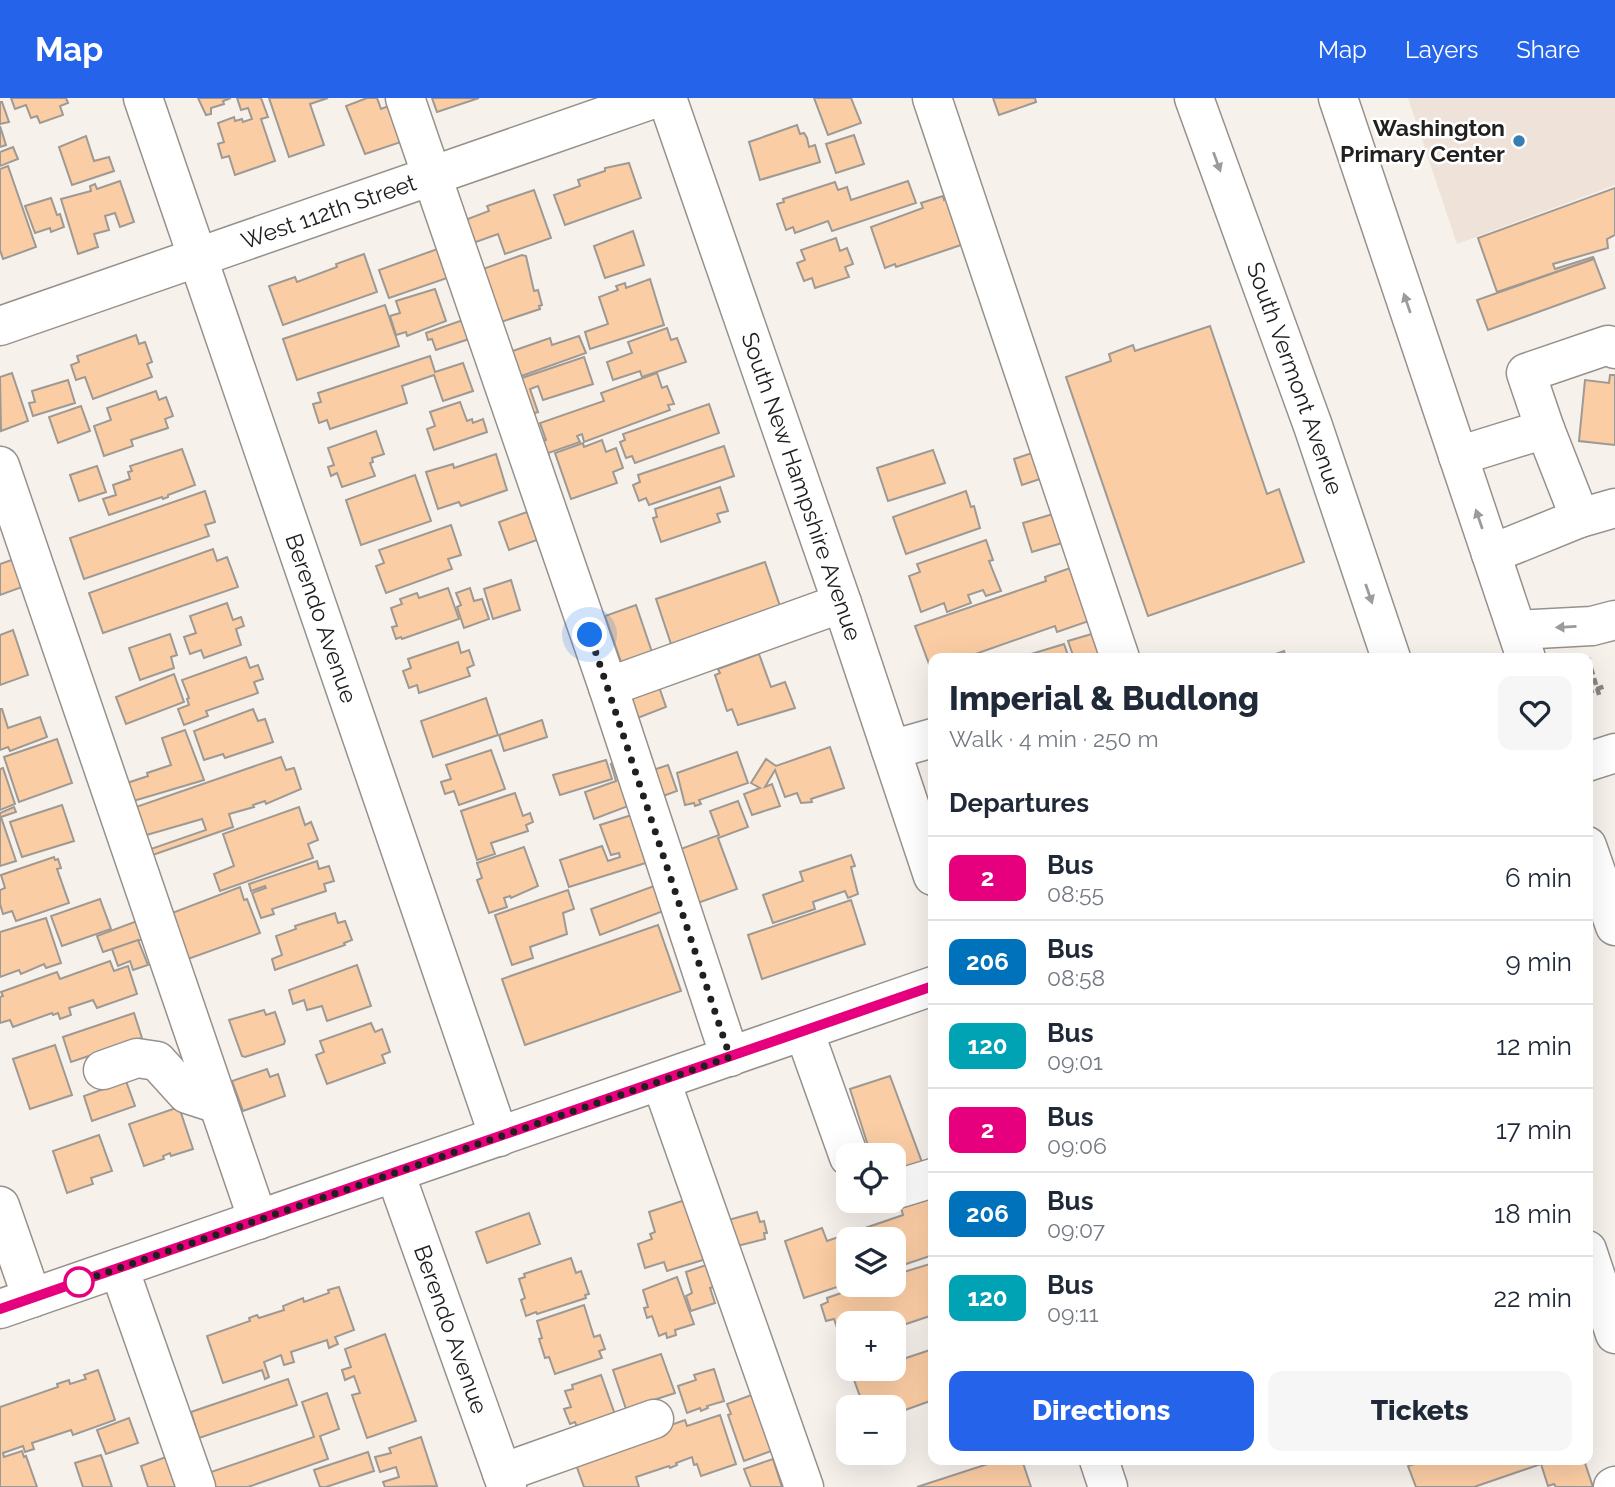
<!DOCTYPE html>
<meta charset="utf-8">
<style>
:root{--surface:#fff;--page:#f6f6f7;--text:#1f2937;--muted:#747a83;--line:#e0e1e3;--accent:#2563eb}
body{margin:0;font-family:Raleway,sans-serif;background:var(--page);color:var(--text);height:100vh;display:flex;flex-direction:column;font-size:26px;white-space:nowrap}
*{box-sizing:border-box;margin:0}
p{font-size:23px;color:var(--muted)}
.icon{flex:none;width:38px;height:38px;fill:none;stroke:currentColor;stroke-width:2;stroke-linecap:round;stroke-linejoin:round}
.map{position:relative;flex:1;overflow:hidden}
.side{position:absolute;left:928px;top:555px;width:665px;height:812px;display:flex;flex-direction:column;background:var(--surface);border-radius:14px;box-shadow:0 7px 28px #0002}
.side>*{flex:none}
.badge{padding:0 14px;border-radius:10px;font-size:24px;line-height:46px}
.tools{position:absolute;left:836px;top:1045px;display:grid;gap:14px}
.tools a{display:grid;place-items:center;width:70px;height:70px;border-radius:14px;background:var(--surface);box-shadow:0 7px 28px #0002;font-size:35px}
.you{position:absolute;width:35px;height:35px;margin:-18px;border:5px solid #fff;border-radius:50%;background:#1a73e8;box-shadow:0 0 0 10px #1a73e833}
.map>.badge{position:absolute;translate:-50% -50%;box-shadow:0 0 0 4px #fff}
h2{padding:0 21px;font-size:26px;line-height:63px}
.round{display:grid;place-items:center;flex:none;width:74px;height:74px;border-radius:14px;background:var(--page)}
.head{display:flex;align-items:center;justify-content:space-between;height:119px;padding:0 21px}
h1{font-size:33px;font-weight:800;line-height:52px}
.primary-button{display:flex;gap:14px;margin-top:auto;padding:14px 21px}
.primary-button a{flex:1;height:80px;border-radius:14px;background:var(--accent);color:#fff;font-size:28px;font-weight:800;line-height:80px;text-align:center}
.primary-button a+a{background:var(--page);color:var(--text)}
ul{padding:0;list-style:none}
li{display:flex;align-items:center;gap:21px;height:84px;padding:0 21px;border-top:2px solid var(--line)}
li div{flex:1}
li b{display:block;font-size:26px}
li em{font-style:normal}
li .badge{min-width:77px;font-weight:700;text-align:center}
header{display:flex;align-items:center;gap:42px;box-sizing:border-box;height:98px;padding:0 35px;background:var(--accent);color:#fff}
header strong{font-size:33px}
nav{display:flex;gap:38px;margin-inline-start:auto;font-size:24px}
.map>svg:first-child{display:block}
</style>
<header>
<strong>Map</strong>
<nav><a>Map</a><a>Layers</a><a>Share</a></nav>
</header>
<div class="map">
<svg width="1615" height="1389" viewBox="0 0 1615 1389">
<rect width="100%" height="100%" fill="#f7f1ec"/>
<polygon fill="#efe3d9" points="1408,0 1615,0 1615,87 1457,146"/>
<g fill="#fbcda4" stroke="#9f9994" stroke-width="2">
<polygon points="11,0 66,0 68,5 60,8 63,17 40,25 37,18 31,20 26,7 15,11"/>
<polygon points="198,0 231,0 223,3 224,6 211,10 211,16 206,17"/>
<polygon points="237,0 261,0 268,19 261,21 275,63 235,77 229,58 222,60 218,46 224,44 218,25 234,19 235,23 242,21 243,24 252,21 248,10 241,12"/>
<polygon points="269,0 328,0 310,6 324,47 289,59"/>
<polygon points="367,0 377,0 381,11 391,7 404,43 365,56 346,8"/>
<polygon points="432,0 479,0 437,14"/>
<polygon points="814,0 851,0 861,25 828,37"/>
<polygon points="993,0 1035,0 1036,4 999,17"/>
<polygon points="0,4 2,4 9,24 0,26"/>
<polygon points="797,27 800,36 804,35 807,40 809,49 815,47 820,64 760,82 749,44"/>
<polygon points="0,28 6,47 0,49"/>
<polygon points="854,37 864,66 836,75 826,46"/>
<polygon points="86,38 94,63 109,59 114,73 72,87 59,49"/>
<polygon points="13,49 18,61 0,68 0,54"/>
<polygon points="629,65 641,100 565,127 554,97 580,88 578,82 605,73 605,70"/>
<polygon points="8,68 36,149 3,161 0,152 0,71"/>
<polygon points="120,83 134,124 120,129 115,115 105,118 109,132 94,136 98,149 78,156 61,101 91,93 90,88 95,86 97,91"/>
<polygon points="908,83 916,105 832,133 828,123 795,135 793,129 786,132 777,106 784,104 783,101 835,84 838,92 847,89 851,102"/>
<polygon points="1615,90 1615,137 1607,141 1608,150 1553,166 1555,171 1593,159 1594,161 1497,194 1478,140"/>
<polygon points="534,92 551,140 505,156 498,136 473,145 465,122 489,113 487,108"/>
<polygon points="943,98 944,102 946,101 961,147 896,169 895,166 885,170 871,129 923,110 921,105"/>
<polygon points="51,100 57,117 60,116 64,129 51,134 50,130 35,135 25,108"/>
<polygon points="633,133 644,167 605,180 594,148"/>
<polygon points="836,140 840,153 847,150 853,166 845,169 849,179 815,190 812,180 804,183 797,165 805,162 801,152"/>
<polygon points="443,149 453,178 389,200 379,172"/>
<polygon points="364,156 377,194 283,227 269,188 295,179 297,184 337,169 336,166"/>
<polygon points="522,157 526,158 534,193 538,192 542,207 539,208 540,211 501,224 483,171"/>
<polygon points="1594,161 1605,190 1488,232 1477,202"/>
<polygon points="650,181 664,227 590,251 585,234 608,226 599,199 618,192 616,188 625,185 626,190"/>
<polygon points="435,191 446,223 407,238 406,234 396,237 390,218 400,215 396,203"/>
<polygon points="385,207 399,248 297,282 283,241"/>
<polygon points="463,222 469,241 436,252 432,241 428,242 426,235"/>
<polygon points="1210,228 1267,396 1279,391 1304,464 1148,518 1066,279 1111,263 1109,256 1133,247 1135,253"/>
<polygon points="667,230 671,242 677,240 686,264 642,279 640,273 613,282 607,264 632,255 628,244"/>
<polygon points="136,237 139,246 145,244 152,264 147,266 152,279 93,301 85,279 76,282 71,267 79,264 77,258"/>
<polygon points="579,238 586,255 513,281 504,256 550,240 552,247"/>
<polygon points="430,258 435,274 463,265 473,293 443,303 434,277 402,288 407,305 330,331 327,322 319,325 313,306 321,304 318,295"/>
<polygon points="584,259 593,286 543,302 538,288 530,291 538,314 525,318 513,283"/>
<polygon points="12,275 28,323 1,333 0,279"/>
<polygon points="657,275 662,290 667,288 674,306 668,307 670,312 584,344 582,336 577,338 580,344 548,355 549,358 538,362 531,339 541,336 544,343 546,342 540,325 604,303 601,295"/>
<polygon points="1610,277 1615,277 1615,347 1579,343 1585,282 1609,285"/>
<polygon points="68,282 75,305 33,318 29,305 35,304 32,293"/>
<polygon points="156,293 159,302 166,299 173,318 165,321 168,330 131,342 133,348 104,358 94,328 111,322 107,310"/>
<polygon points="460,304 467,323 472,321 473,325 483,321 487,334 434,352 427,331 435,328 430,314"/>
<polygon points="709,306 719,335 635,365 632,358 626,360 620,344 625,342 623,336"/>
<polygon points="81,308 90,333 58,345 49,319"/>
<polygon points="376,333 384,356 372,360 373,364 370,365 375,378 342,389 337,375 331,378 328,369 334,367 328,350"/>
<polygon points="602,342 606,354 616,350 623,370 613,374 617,385 571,401 555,355 583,345 584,349"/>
<polygon points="724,348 734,378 649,407 646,400 639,403 633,387 640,384 638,377"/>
<polygon points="182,351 195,387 168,397 168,399 163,401 162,399 109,417 103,401 116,397 113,387 130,381 128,374 132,373 130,368"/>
<polygon points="933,352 945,385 888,403 877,370"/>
<polygon points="1041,352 1049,378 1022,387 1014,361"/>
<polygon points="496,356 507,392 461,408 459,404 438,411 426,374 453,366 454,370"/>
<polygon points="97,368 106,394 79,403 70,377"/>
<polygon points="415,377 431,423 361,447 346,402"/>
<polygon points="720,389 728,413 717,416 720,424 661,444 653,420 657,419 655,411"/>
<polygon points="205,393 215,424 205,427 209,438 84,481 70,440"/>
<polygon points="966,393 971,409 974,408 980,430 906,456 893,419"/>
<polygon points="527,414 537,442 509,452 499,424"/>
<polygon points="1053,416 1062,445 1032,454 1023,425"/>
<polygon points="451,427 461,457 448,461 452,471 386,495 376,468 384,465 379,452"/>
<polygon points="986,442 993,462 989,463 1001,493 986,498 983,492 968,497 971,505 947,514 944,505 921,514 909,478 920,474 917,466"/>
<polygon points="213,451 217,463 227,459 238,489 103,535 89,495"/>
<polygon points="23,458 33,485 0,497 0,466"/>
<polygon points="765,464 783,517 675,558 656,501"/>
<polygon points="1073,469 1092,522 1057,534 1055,528 964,560 933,560 933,577 915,528 1046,483 1045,479"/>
<polygon points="511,482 520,512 493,521 484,491"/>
<polygon points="448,490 459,521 402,541 401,539 396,541 392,529 397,528 391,510 402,506 400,501 417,495 419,500"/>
<polygon points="470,490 474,503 482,501 489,521 464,530 457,509 461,507 456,495"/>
<polygon points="227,505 233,522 241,519 244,528 236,531 241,547 204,560 201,552 190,556 184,539 196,535 190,518"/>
<polygon points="636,507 652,554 621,564 605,518"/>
<polygon points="13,532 28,577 0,587 0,537"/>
<polygon points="1095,535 1103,560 1074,560 1068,543"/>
<polygon points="170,536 177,557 171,559 174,570 140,582 129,550"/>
<polygon points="458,544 461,555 469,552 474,567 467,570 470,578 419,595 417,587 409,590 403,573 411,570 408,561"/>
<polygon points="1064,546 1069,560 1018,560"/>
<polygon points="1284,553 1286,560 1264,560"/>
<polygon points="759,556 771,589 785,584 795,610 738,627 732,611 727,613 715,577 720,575 718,571"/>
<polygon points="246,559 250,570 258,567 263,581 254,584 258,595 206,613 208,618 184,627 178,611 189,607 187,601 189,600 182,582"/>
<polygon points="174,576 184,604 126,626 116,599"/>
<polygon points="658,586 666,609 635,621 626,598"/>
<polygon points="486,600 498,637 433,659 421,623"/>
<polygon points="0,611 2,611 8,630 40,619 47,639 10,653 8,649 0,652"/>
<polygon points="253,611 258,623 265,621 273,644 225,660 223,656 204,662 194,633"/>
<polygon points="542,622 547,639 504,653 499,637"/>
<polygon points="185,632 204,682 130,704 124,686 148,678 147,675 171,667 162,640"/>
<polygon points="57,641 72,685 19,704 4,659"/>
<polygon points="830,649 844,690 811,701 812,704 801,705 797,695 785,699 775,672 765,689 772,686 780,708 752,717 744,696 760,690 751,685 766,661 776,668"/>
<polygon points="491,652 505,691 459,707 454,693 445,696 441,684 451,681 446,667"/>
<polygon points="737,654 748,685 699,702 701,706 695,708 694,705 685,707 677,675"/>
<polygon points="281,659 286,672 294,670 301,691 266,706 265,703 253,707 254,709 229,716 233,729 147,759 145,753 206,732 202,721 143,738 133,710"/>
<polygon points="606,662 612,681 560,697 553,677"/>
<polygon points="620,663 631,707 594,721 585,694 616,683 611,666"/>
<polygon points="668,667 677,693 663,698 644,675"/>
<polygon points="3,670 15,706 0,712 0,671"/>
<polygon points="515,695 523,718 530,715 533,724 526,727 528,733 491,745 495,756 477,762 461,713"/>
<polygon points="738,703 748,729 718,740 737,791 695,806 678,752 719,737 710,713"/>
<polygon points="62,707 74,743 22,759 10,724"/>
<polygon points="14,709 16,714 1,719 16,763 0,768 0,715"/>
<polygon points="299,709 305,727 311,724 318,742 308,746 313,760 220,793 214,776 234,768 223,736"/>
<polygon points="638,715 655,762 569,789 560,762 602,748 608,763 620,759 619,755 611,757 600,727"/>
<polygon points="524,749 538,788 511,800 510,798 504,800 507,809 489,815 477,782 482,780 477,765"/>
<polygon points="851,757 855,768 851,769 858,796 848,800 845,793 813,804 815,811 773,825 763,797 803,783 800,774"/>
<polygon points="54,759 55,762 58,761 61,770 57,771 69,805 16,823 12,813 3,816 0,806 0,792 5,790 1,777"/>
<polygon points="317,763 319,771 329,768 334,783 324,786 326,793 272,811 274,816 261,820 252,795 266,790 265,788 251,793 249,786"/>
<polygon points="665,784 674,809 600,837 591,811"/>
<polygon points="240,789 244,802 247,801 260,835 188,861 172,815"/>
<polygon points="568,792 574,811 563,815 567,836 530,849 533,860 512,867 495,817"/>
<polygon points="100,801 111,831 62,848 51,818"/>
<polygon points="851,802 865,846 762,881 748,837"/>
<polygon points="335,815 338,825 345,823 352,842 344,845 345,847 275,872 272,861 282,857 276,838 296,831 295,828"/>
<polygon points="46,820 61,865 46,870 44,866 21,876 19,872 0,879 0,834"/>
<polygon points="137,823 143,841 103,854 97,838"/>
<polygon points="658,827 681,893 525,947 502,881"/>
<polygon points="138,842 148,867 133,872 130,863 118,868 112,851"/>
<polygon points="110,863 114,873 128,868 137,896 97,910 93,902 69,910 71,917 60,921 58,915 53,917 52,915 13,929 10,922 0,925 0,899 3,898 1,894 57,874 60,881"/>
<polygon points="357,867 371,908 327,923 322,908 307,912 304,902 293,906 289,892"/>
<polygon points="264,912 266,917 275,914 285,943 284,946 245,959 242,958 229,922"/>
<polygon points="134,915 142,940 71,964 63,939"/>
<polygon points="371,925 375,934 382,931 390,954 382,957 385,965 327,986 316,957 324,954 320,943"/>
<polygon points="55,947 72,997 30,1011 13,961"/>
<polygon points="267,971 270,979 278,976 285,998 243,1013 232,983"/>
<polygon points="890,978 923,1067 894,1077 894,1057 871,1057 850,991"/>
<polygon points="126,983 135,1008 92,1023 84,998"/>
<polygon points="179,1009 193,1051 171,1058 170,1055 163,1058 164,1061 144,1068 129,1026"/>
<polygon points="99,1037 112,1073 91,1080 93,1086 67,1095 53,1053"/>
<polygon points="933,1100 933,1157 894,1170 894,1141 849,1141 849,1185 804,1200 785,1143 822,1130 827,1143 903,1117 901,1110"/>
<polygon points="688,1101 706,1161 667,1173 664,1164 645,1170 638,1146 652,1141 650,1136 655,1134 649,1114"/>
<polygon points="757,1114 760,1124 764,1123 767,1135 764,1135 765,1141 733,1149 725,1123"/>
<polygon points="529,1115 540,1146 487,1165 476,1134"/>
<polygon points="571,1160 576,1175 581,1173 589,1196 585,1197 586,1200 537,1216 536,1214 526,1218 521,1202 525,1200 519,1181 525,1179 524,1176"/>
<polygon points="933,1165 933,1217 894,1230 894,1225 849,1225 849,1245 843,1247 834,1221 826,1223 821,1207 828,1204 827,1200 867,1186 894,1186 894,1177"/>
<polygon points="709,1166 717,1188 710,1190 715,1205 691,1213 686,1198 692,1195 686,1174"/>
<polygon points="677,1179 694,1226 675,1232 676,1237 667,1240 666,1235 659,1238 652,1218 647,1220 644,1210 648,1209 643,1192"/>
<polygon points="339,1189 354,1232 335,1239 338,1246 329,1250 327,1242 291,1254 294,1264 284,1267 281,1257 264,1264 269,1279 265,1281 262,1272 223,1285 207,1238 250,1223 249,1220 257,1217 259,1220 284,1212 283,1208 303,1200 304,1204 329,1195 328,1192"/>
<polygon points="584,1207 594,1239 600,1237 605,1251 599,1253 602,1260 555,1276 549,1259 545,1260 539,1241 542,1240 537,1223"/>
<polygon points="385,1236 416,1323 367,1340 352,1297 360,1295 354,1278 345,1282 342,1272 351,1269 345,1251"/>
<polygon points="933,1251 933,1302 894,1316 894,1309 855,1309 854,1307 862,1304 853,1279 877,1270 894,1270 894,1264"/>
<polygon points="661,1256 675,1295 626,1311 613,1272"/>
<polygon points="714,1271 724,1303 707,1308 708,1310 701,1313 700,1310 687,1315 678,1288 696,1282 694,1277"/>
<polygon points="98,1272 115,1322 73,1337 71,1332 32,1345 34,1351 25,1354 23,1348 3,1355 4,1359 22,1353 24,1359 26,1358 37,1389 0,1389 0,1309 58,1289 57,1286 69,1282 70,1286 86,1281 84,1277"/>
<polygon points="601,1277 618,1325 581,1339 575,1324 570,1326 564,1311 571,1309 565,1293 573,1291 572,1287"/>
<polygon points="288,1281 297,1307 199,1340 191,1314"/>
<polygon points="327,1295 339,1331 320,1338 328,1361 248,1389 213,1389 208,1375 314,1339 302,1304"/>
<polygon points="754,1296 774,1352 744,1363 728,1317 731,1316 727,1306"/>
<polygon points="720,1317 736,1366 701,1378 697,1366 694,1367 692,1359 676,1365 677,1367 670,1370 669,1368 636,1379 639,1389 584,1389 574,1361 685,1322 687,1328"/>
<polygon points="129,1320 138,1345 106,1356 97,1332"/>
<polygon points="421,1339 437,1388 385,1389 383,1384 399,1379 396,1369 380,1374 375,1359 391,1355 389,1350"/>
<polygon points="368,1354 374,1373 326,1389 320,1389 314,1372"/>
<polygon points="101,1357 112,1389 83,1389 75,1365"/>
<polygon points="166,1359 177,1389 148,1389 141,1368"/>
<polygon points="773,1361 782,1389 751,1389 744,1371"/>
<polygon points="1000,1362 1022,1362 1031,1389 917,1389"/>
<polygon points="1426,1362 1584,1362 1593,1389 1556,1389 1554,1386 1548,1388 1541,1366 1474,1389 1416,1389 1408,1368"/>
</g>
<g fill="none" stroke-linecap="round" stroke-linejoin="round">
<defs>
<g id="minor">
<path id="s1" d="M143,0L499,1039"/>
<polyline points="405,0 608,589 730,959"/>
<path id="s2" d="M667,0L842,505L933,778"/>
<polyline points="932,0 1120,560"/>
<path id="s3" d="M0,228L656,0"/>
<polyline points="1545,331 1580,420"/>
<polyline points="1458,358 1545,331 1526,275 1608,247 1615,251"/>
<polyline points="0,368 258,1122"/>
<polyline points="1491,456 1580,420 1615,410"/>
<polyline points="608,589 842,505"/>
<polyline points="891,652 933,640"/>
<polyline points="804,933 849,1059"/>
<polyline points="103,972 137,960 157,963 187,996 218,1006"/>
<polyline points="661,983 804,1389"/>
<path id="s4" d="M395,1075L507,1389"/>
<polyline points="894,1092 933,1080"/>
<polyline points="0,1108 32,1200"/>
<polyline points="119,1170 196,1389"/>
<polyline points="1099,1362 1108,1389"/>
<polyline points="502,1375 654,1321"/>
<polyline points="1613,1389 1615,1388"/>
</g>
<g id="major">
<path id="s5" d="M1194,0L1313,328L1391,560"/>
<polyline points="1338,0 1526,560"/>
<polyline points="1517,532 1592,528 1615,522"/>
<polyline points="1587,664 1615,655"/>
<polyline points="1587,748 1615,828"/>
<polyline points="1587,1152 1615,1236"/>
<polyline points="0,1211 933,888"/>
</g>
</defs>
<use href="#minor" stroke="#97918d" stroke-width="41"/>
<use href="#major" stroke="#97918d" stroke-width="41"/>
<g stroke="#8a8682" stroke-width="4.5" stroke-dasharray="7 3.5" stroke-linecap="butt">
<polyline points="1588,560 1600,600"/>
<polyline points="1587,595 1605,588"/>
</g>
<use href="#minor" stroke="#fff" stroke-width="38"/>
<use href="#major" stroke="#fff" stroke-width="38"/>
</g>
<defs><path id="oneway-solid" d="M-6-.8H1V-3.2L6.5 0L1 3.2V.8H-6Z" transform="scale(1.75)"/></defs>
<g fill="#9c9b9a">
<use href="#oneway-solid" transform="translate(1217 64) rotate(70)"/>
<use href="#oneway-solid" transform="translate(1407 205) rotate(-109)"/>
<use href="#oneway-solid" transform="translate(1479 421) rotate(-109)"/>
<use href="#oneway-solid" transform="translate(1369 496) rotate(71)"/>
<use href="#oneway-solid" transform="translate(1566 529) rotate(177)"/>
</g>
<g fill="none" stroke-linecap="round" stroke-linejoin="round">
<defs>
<polyline id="line" points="0,1211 933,888"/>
</defs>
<use href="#line" stroke="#fff" stroke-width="16"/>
<use href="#line" stroke="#e6007e" stroke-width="10"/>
<polyline stroke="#22201e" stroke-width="7" stroke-dasharray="0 12.6" points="79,1184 76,1185 730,959 590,537"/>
</g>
<circle fill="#377eb2" stroke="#fff" stroke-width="2.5" cx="1519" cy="43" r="7"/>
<circle fill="#fff" stroke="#e6007e" stroke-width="3.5" cx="79" cy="1184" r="14"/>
<g text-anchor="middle" stroke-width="5" stroke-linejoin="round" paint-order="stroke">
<g font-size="23" font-weight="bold" fill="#22201e" stroke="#fff" text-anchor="end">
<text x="1505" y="38">Washington<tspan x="1505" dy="26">Primary Center</tspan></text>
</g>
<g font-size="23" fill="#22201e" stroke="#fff">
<text dy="8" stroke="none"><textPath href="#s3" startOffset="348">West 112th Street</textPath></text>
<text dy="8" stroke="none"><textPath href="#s5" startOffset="298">South Vermont Avenue</textPath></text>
<text dy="8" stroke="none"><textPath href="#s2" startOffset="411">South New Hampshire Avenue</textPath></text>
<text dy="8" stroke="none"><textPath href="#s1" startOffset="550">Berendo Avenue</textPath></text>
<text dy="8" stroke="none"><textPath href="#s4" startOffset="166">Berendo Avenue</textPath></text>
</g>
</g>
</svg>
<div class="tools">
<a><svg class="icon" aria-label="locate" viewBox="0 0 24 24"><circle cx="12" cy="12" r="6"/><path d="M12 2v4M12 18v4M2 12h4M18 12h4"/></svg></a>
<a><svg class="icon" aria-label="layers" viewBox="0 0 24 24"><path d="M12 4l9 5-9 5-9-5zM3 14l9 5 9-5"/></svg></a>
<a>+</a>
<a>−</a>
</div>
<div class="you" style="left:590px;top:537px"></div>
<section class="side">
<div class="head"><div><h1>Imperial &amp; Budlong</h1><p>Walk · 4 min · 250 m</p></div><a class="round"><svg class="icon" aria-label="heart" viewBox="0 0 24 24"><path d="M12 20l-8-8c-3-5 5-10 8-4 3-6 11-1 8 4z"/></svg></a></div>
<h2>Departures</h2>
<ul>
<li><span class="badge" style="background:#e6007e;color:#fff">2</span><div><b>Bus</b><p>08:55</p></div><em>6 min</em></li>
<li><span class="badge" style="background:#0072bc;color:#fff">206</span><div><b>Bus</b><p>08:58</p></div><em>9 min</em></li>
<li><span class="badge" style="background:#00a3b4;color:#fff">120</span><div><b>Bus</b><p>09:01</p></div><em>12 min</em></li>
<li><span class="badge" style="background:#e6007e;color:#fff">2</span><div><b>Bus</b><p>09:06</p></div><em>17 min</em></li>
<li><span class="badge" style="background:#0072bc;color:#fff">206</span><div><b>Bus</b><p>09:07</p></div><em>18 min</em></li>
<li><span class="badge" style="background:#00a3b4;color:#fff">120</span><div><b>Bus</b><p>09:11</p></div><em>22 min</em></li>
</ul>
<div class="primary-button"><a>Directions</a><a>Tickets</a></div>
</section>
</div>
